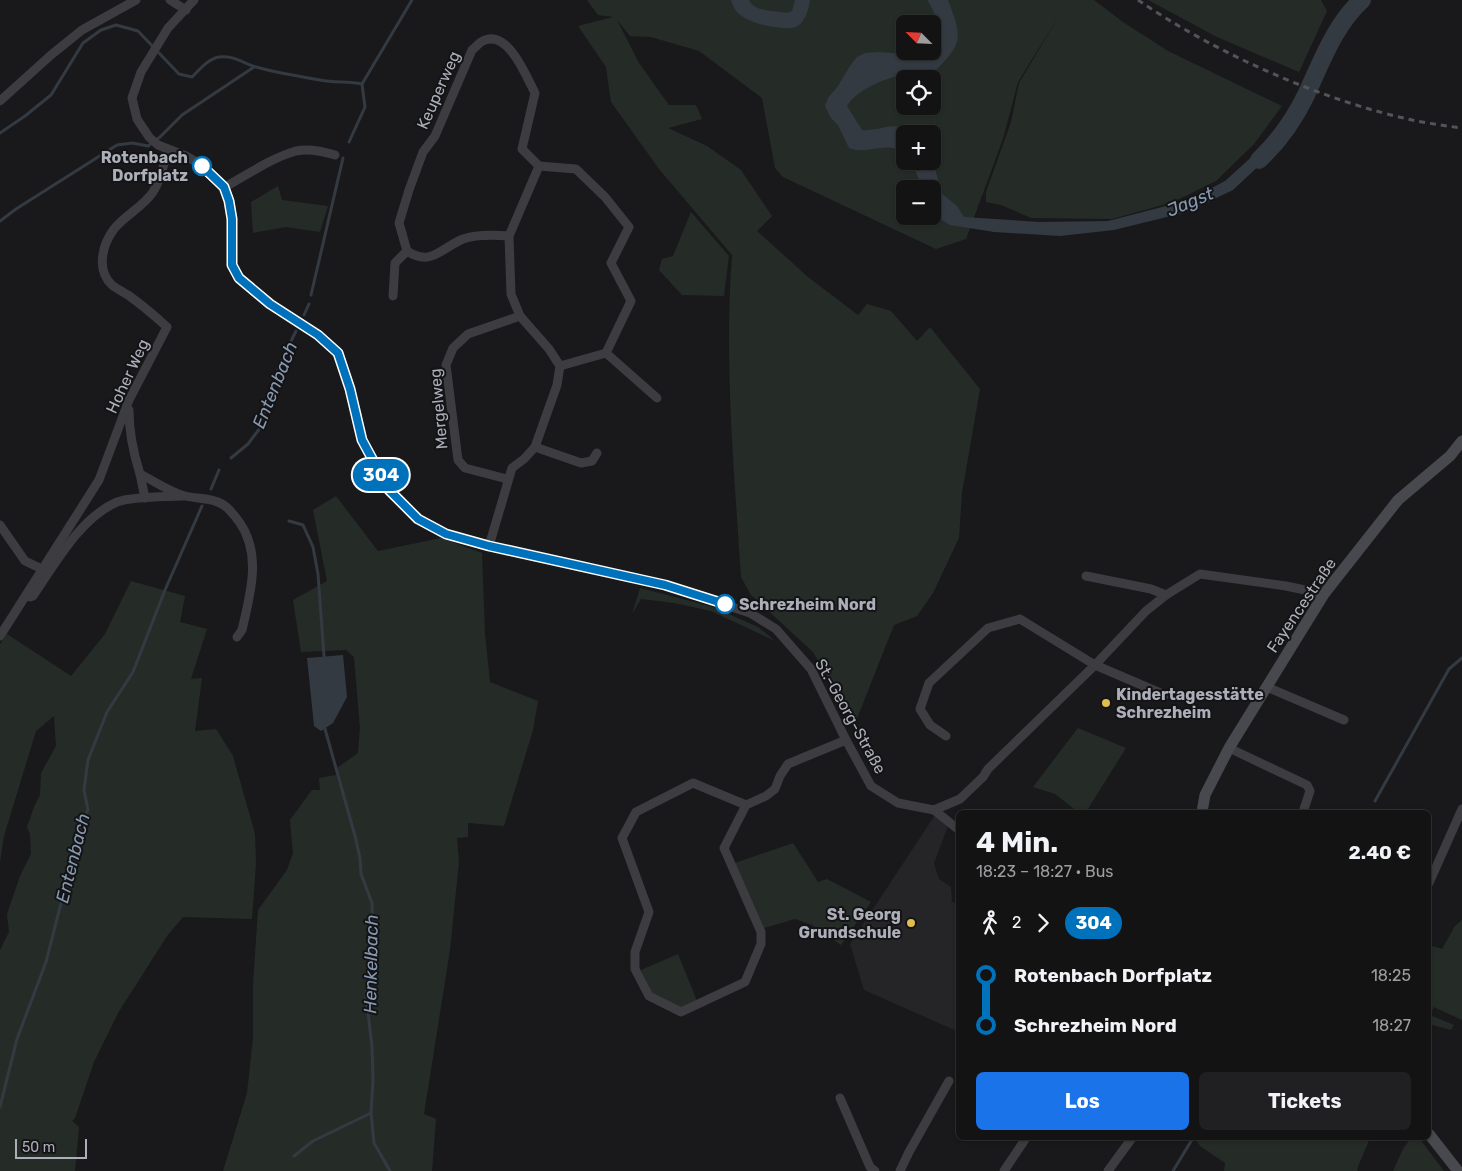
<!DOCTYPE html>
<html lang="de">
<meta charset="utf-8">
<style>
:root{--surface:#131314;--page:#202022;--text:#f1f3f6;--muted:#9d9ea0;--line:#323234;--accent:#1a73e8}
body{margin:0;font-family:Rubik,sans-serif;background:var(--page);color:var(--text);height:100vh;display:flex;flex-direction:column;font-size:19px;white-space:nowrap}
*{box-sizing:border-box;margin:0}
p{font-size:16px;color:var(--muted)}
.icon{flex:none;width:28px;height:28px;fill:none;stroke:currentColor;stroke-width:2;stroke-linecap:round;stroke-linejoin:round}
.map{position:relative;flex:1;overflow:hidden}
.details{position:absolute;left:956px;top:810px;width:475px;height:330px;display:flex;flex-direction:column;background:var(--surface);border-radius:8px;box-shadow:0 1px 4px #0004,0 0 0 1px var(--line)}
.details>*{flex:none}
.badge{padding:0 10px;border-radius:16px;font-size:18px;line-height:32px}
.needle{width:32px;rotate:294deg}
.tools{position:absolute;left:896px;top:15px;display:grid;gap:10px}
.tools a{display:grid;place-items:center;width:45px;height:45px;border-radius:8px;background:var(--surface);box-shadow:0 1px 4px #0004,0 0 0 1px var(--line);font-size:25px}
.scale{position:absolute;left:15px;bottom:12px;width:72px;box-sizing:border-box;padding-left:5px;border:2px solid #acafb9;border-top:0;font-size:14px;line-height:18px;white-space:nowrap;color:#acafb9;-webkit-text-stroke:4px #141416;paint-order:stroke}
.map>.badge{position:absolute;translate:-50% -50%;box-shadow:0 0 0 2px #fff}
.legs{display:flex;align-items:center;gap:8px;height:55px;padding:0 20px;font-size:16px}
.legs p{margin-inline-start:auto}
.headline{display:flex;align-items:center;justify-content:space-between;height:85px;padding:0 20px}
h1{font-size:28px;font-weight:700;line-height:38px}
.primary-button{display:flex;gap:10px;margin-top:auto;padding:10px 20px}
.primary-button a{flex:1;height:58px;border-radius:8px;background:var(--accent);color:#fff;font-size:20px;font-weight:700;line-height:58px;text-align:center}
.primary-button a+a{background:var(--page);color:var(--text)}
ul{padding:0 20px;list-style:none}
li{display:flex;align-items:center;gap:18px;height:50px;font-size:19px}
li i{display:grid;place-items:center;width:8px;height:100%;margin:0 6px;background:currentColor}
li i::after{content:'';width:12px;height:12px;margin:-6px;border:4px solid;border-radius:50%;background:var(--surface)}
li p{margin-inline-start:auto}
li:first-child i{background:linear-gradient(#0000 50%,currentColor 0)}
li:last-child i{background:linear-gradient(currentColor 50%,#0000 0)}
.map>svg:first-child{display:block}
</style>
<div class="map">
<svg width="1462" height="1171" viewBox="0 0 1462 1171">
<rect width="100%" height="100%" fill="#19191b"/>
<polygon fill="#252528" points="935,815 948,826 934,863 939,879 951,887 952,902 959,903 959,1032 864,990 850,944"/>
<g fill="#252c27" fill-rule="evenodd">
<path d="M587,0H1094L1123,22L1168,51L1282,106L1254,144L1216,181L1173,202L1112,219L1031,218L1001,205L986,202V192L1011,122L1019,83L1060,14L1018,82L1003,139L966,239L936,249L783,177L775,168L762,98L699,51L651,37L630,36L617,20L639,63L669,105H696L702,119L668,128L707,146L741,170L772,216L757,231L808,277L858,315L867,304L891,311L917,341L930,327L980,389L962,493L959,538L933,593L917,616L894,625L856,721L840,706L833,686L813,652L751,595L741,577C734,469 724,362 732,255L659,169L611,102L606,67L578,26L613,17L598,15ZM905,24H932V51H905ZM905,79H932V106H905ZM905,134H932V161H905ZM905,189H932V216H905Z"/>
<polygon points="1148,0 1321,0 1327,11 1299,72 1217,37"/>
<polygon points="278,186 282,200 328,206 320,232 286,227 253,233 251,202"/>
<polygon points="691,212 729,256 724,296 682,295 659,270 662,259 673,256"/>
<polygon points="336,496 378,551 441,538 482,553 485,634 490,682 538,701 533,730 504,826 468,823 468,837 457,838 459,862 450,950 424,1114 436,1119 432,1171 223,1171 247,1093 253,1038 253,984 258,910 287,870 293,853 290,820 312,790 320,790 319,778 336,775 351,820 337,768 358,753 360,728 354,657 346,650 301,652 293,600 327,581 313,510"/>
<polygon points="131,581 185,596 180,622 207,629 191,679 202,678 195,731 216,729 233,756 255,834 256,864 252,919 183,917 167,936 118,1013 94,1062 75,1118 72,1121 79,1127 75,1171 0,1171 0,950 9,932 7,914 20,876 31,854 30,834 27,827 34,807 40,795 41,773 56,746 54,716 36,731 4,836 0,863 0,644 7,634 71,676 105,634"/>
<polygon points="640,588 713,607 758,627 775,641 711,611 674,603 641,599 632,614"/>
<polygon points="1078,728 1126,748 1086,812 1078,812 1055,794 1033,787"/>
<polygon points="793,843 818,882 827,879 871,902 841,945 812,925 795,919 764,928 735,863"/>
<polygon points="1462,920 1462,1020 1434,1007 1430,1015 1454,1025 1451,1030 1429,1024 1429,945 1442,949 1455,926"/>
<polygon points="678,954 697,1001 681,1008 652,994 641,970"/>
<polygon points="1195,1138 1370,1138 1357,1169 1358,1171 1224,1171 1225,1163 1200,1146"/>
<polygon points="1411,1138 1419,1138 1444,1171 1393,1171 1403,1149"/>
</g>
<g fill="#333a42">
<path d="M731,0H749C754,12 776,11 787,13L792,11L795,0H810C809,9 804,24 796,27C783,31 752,24 742,16C736,13 733,6 731,0Z"/>
<path d="M927,0H948C963,40 963,43 933,73C926,74 919,73 913,73C894,74 856,89 847,106L862,130C878,132 901,118 911,134H905V154C887,139 869,156 849,148L838,125L831,118L825,106L828,98L838,86L850,66L857,57L865,53L878,52L919,55L925,51H932C932,44 938,38 938,31C938,21 933,8 927,0Z"/>
<polygon points="1268,142 1280,146 1233,190 1187,212 1114,230 1060,236 994,232 950,225 937,217 933,209 932,189 922,189 912,161 932,161 933,159 941,193 957,206 964,217 1039,222 1108,221 1189,200 1225,181"/>
<polygon points="343,655 347,697 333,723 321,731 314,726 307,658"/>
</g>
<g fill="none" stroke-linecap="round" stroke-linejoin="round">
<g stroke="#333a42" stroke-width="3">
<path d="M0,133L25,116L51,95L83,43L101,30L116,25L138,31L179,74L192,77C200,69 208,59 219,57C233,55 243,63 256,67C277,73 299,76 320,80C334,83 348,81 362,84L412,0"/>
<polyline points="349,142 365,107 362,84"/>
<polyline points="0,221 16,209 117,145 132,143 148,146 160,137 182,115 254,67"/>
<polyline points="311,295 343,158"/>
<polyline points="304,315 309,304"/>
<polyline points="231,458 248,444 260,428 279,366 296,331"/>
<polyline points="211,489 219,470"/>
<polyline points="289,521 303,525 313,547 318,574 324,656"/>
<polyline points="325,729 355,836 360,858 361,874 372,903 373,937 366,996 372,1046 373,1080 371,1113 374,1143 390,1171"/>
<polyline points="1375,801 1449,669 1462,658"/>
<polyline points="0,1107 17,1039 46,962 82,821 88,810 84,790 88,760 107,712 133,672 165,590 202,506"/>
<polyline points="294,1156 313,1141 371,1113"/>
<polyline points="1173,1171 1193,1138"/>
</g>
<path stroke="#333a42" stroke-width="18" d="M1259,160C1278,142 1294,120 1306,95C1321,63 1335,24 1362,0"/>
<g stroke="#3c3c41" stroke-width="9">
<polyline points="170,0 186,10"/>
<polyline points="194,0 168,28 141,72 132,98 137,119 149,137 158,145 186,156 203,166 225,187 229,201 232,219 232,265 239,278 270,304 318,335 338,353 350,389 362,440 389,491 418,519 446,534 489,546 665,585 750,613 776,629 811,669 846,740 871,786 898,803 934,810 960,799 983,777 988,769 1095,665 1146,611 1166,595 1200,574 1286,586 1324,594"/>
<polyline points="0,101 51,55 82,30 136,0"/>
<polyline points="539,166 576,169 605,197 629,227 611,263 631,301 606,353 560,366"/>
<path d="M225,187C247,175 271,158 296,151C309,148 322,151 335,155"/>
<path d="M509,236C495,235 477,234 463,239C441,248 431,267 407,251L399,223L409,190L423,152L435,136L472,50C475,48 478,44 481,42C507,26 526,76 535,93L522,149L539,166"/>
<polyline points="393,296 395,263 407,251"/>
<polyline points="606,353 657,398"/>
<path d="M129,410C129,432 133,452 140,474C154,481 170,492 185,496C197,499 210,497 222,504C229,508 235,516 240,523C262,555 250,595 242,630L237,637"/>
<polyline points="535,447 581,463 592,461 597,453"/>
<polyline points="140,474 145,498"/>
<polyline points="507,479 465,468 458,460 446,365 453,348 468,334 520,316"/>
<polyline points="0,525 25,561 42,569"/>
<polyline points="489,546 512,468 524,459 535,447 557,385 560,366 549,349 520,316 511,294 509,236 539,166"/>
<polyline points="1086,576 1151,589 1166,595"/>
<path d="M30,597L33,596C55,564 80,518 117,502C133,496 165,497 183,496"/>
<path d="M0,636L99,480L129,400L167,327C155,316 142,305 128,295C123,292 117,289 112,285C96,270 102,245 114,229C125,215 143,207 153,192C161,180 164,163 168,149"/>
<polyline points="1267,687 1344,720"/>
<polyline points="946,736 930,725 920,709 929,683 988,628 1020,619 1095,665 1165,695"/>
<polyline points="1229,748 1307,785 1310,791 1303,812"/>
<polyline points="746,805 693,783 636,812 622,838 649,912 635,952 635,969 649,996 681,1012 745,982 761,944 761,932 724,848 746,805 766,796 775,789 780,776 788,764 846,740"/>
<polyline points="934,810 959,830"/>
<polyline points="1429,883 1462,809"/>
<polyline points="840,1098 870,1167 875,1171"/>
<polyline points="900,1171 909,1152 949,1081"/>
<polyline points="1004,1171 1026,1138"/>
<polyline points="1108,1171 1132,1138"/>
</g>
<g stroke="#48494f" stroke-width="11">
<polyline points="1202,812 1205,795 1229,748 1324,594 1398,500 1450,456 1462,441"/>
<polyline points="1429,1134 1458,1171"/>
</g>
<path stroke="#53545a" stroke-width="3" stroke-dasharray="6 5" stroke-linecap="butt" d="M1138,0C1215,53 1325,102 1417,121C1432,124 1447,126 1462,128"/>
</g>
<g fill="none" stroke-linecap="round" stroke-linejoin="round">
<defs>
<polyline id="line-1" points="202,166 224,187 229,201 232,219 232,265 239,278 270,304 318,335 338,353 350,389 362,440 389,490 418,519 446,534 489,546 665,585 725,604"/>
</defs>
<use href="#line-1" stroke="#fff" stroke-width="11"/>
<use href="#line-1" stroke="#0072bc" stroke-width="8"/>
</g>
<g fill="#fff" stroke="#0072bc" stroke-width="2.5">
<circle cx="202" cy="166" r="9"/>
<circle cx="725" cy="604" r="9"/>
</g>
<g fill="#e0be4b" stroke="#141416" stroke-width="2">
<circle cx="1106" cy="703" r="5"/>
<circle cx="911" cy="923" r="5"/>
</g>
<g text-anchor="middle" stroke-width="4" stroke-linejoin="round" paint-order="stroke">
<g font-size="16" fill="#acafb9" stroke="#141416">
<text transform="translate(438 90) rotate(-66)" y="6">Keuperweg</text>
<text transform="translate(127 376) rotate(-65)" y="6">Hoher Weg</text>
<text transform="translate(438 409) rotate(-95)" y="6">Mergelweg</text>
<text transform="translate(1301 605) rotate(-56)" y="6">Fayencestraße</text>
<text transform="translate(851 716) rotate(61)" y="6">St.-Georg-Straße</text>
</g>
<g font-size="16" font-weight="bold" fill="#acafb9" stroke="#141416" text-anchor="end">
<text x="188" y="163">Rotenbach<tspan x="188" dy="18">Dorfplatz</tspan></text>
<text x="739" y="610" text-anchor="start">Schrezheim Nord</text>
</g>
<g font-size="16" font-weight="bold" fill="#acafb9" stroke="#141416" text-anchor="start">
<text x="1116" y="700">Kindertagesstätte<tspan x="1116" dy="18">Schrezheim</tspan></text>
<text x="901" y="920" text-anchor="end">St. Georg<tspan x="901" dy="18">Grundschule</tspan></text>
</g>
<g font-size="18" font-style="italic" fill="#8799b0" stroke="#141416">
<text transform="translate(1190 202) rotate(-23)" y="6">Jagst</text>
<text transform="translate(275 385) rotate(-68)" y="6">Entenbach</text>
<text transform="translate(73 858) rotate(-76)" y="6">Entenbach</text>
<text transform="translate(371 964) rotate(-89)" y="6">Henkelbach</text>
</g>
</g>
</svg>
<div class="tools">
<a><svg class="needle" viewBox="-14 -14 28 28"><path d="M0-13l5 13h-10z" fill="#e53935"/><path d="M0 13l5-13h-10z" fill="#9d9ea0"/></svg></a>
<a><svg class="icon" aria-label="locate" viewBox="0 0 24 24"><circle cx="12" cy="12" r="6"/><path d="M12 2v4M12 18v4M2 12h4M18 12h4"/></svg></a>
<a>+</a>
<a>−</a>
</div>
<div class="scale">50 m</div>
<b class="badge" style="left:381px;top:475px;background:#0072bc;color:#fff">304</b>
<section class="details">
<div class="headline"><div><h1>4 Min.</h1><p>18:23 – 18:27 · Bus</p></div><b>2.40 €</b></div>
<div class="legs"><svg class="icon" aria-label="walk" viewBox="0 0 24 24"><circle cx="13" cy="4" r="2"/><path d="M13 8l-2 6 4 7M11 14l-3 7M7 12l3-4h3l4 4"/></svg>2<svg class="icon" aria-label="forward" viewBox="0 0 24 24"><path d="M9 5l7 7-7 7"/></svg><b class="badge" style="background:#0072bc;color:#fff">304</b></div>
<ul>
<li><i style="color:#0072bc"></i><b>Rotenbach Dorfplatz</b><p>18:25</p></li>
<li><i style="color:#0072bc"></i><b>Schrezheim Nord</b><p>18:27</p></li>
</ul>
<div class="primary-button"><a>Los</a><a>Tickets</a></div>
</section>
</div>
